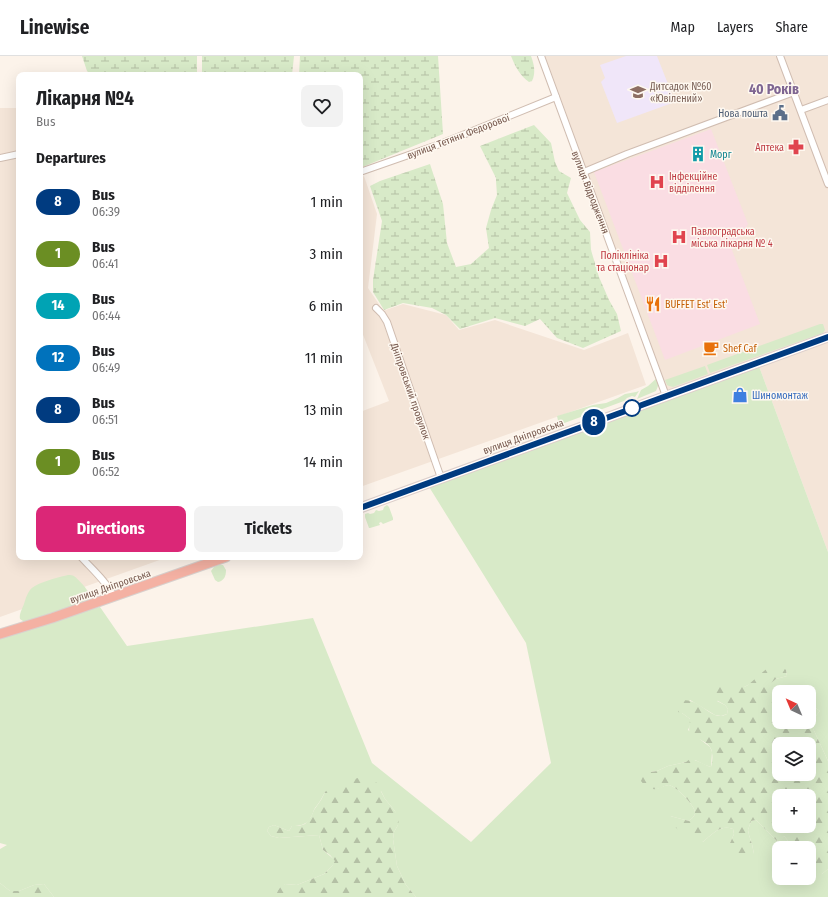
<!DOCTYPE html>
<meta charset="utf-8">
<style>
:root{--surface:#fff;--page:#f2f2f2;--text:#202124;--muted:#757577;--line:#e0e0e0;--accent:#db2777}
body{margin:0;font-family:"Fira Sans Condensed",sans-serif;background:var(--page);color:var(--text);height:100vh;display:flex;flex-direction:column;font-size:15px;white-space:nowrap}
*{box-sizing:border-box;margin:0}
p{font-size:13px;color:var(--muted)}
.icon{flex:none;width:22px;height:22px;fill:none;stroke:currentColor;stroke-width:2;stroke-linecap:round;stroke-linejoin:round}
.map{position:relative;flex:1;overflow:hidden}
.drawer{position:absolute;left:16px;top:16px;width:347px;height:488px;display:flex;flex-direction:column;background:var(--surface);border-radius:8px;box-shadow:0 4px 16px #0002}
.drawer>*{flex:none}
.badge{padding:0 8px;border-radius:13px;font-size:14px;line-height:26px}
.needle{width:26px;rotate:316deg}
.buttons{position:absolute;left:772px;top:629px;display:grid;gap:8px}
.buttons a{display:grid;place-items:center;width:44px;height:44px;border-radius:8px;background:var(--surface);box-shadow:0 4px 16px #0002;font-size:20px}
.map>.badge{position:absolute;translate:-50% -50%;box-shadow:0 0 0 2px #fff}
h2{padding:0 20px;font-size:15px;line-height:36px}
.round{display:grid;place-items:center;flex:none;width:42px;height:42px;border-radius:8px;background:var(--page)}
.overview{display:flex;align-items:center;justify-content:space-between;height:68px;padding:0 20px}
h1{font-size:19px;font-weight:700;line-height:30px}
.primary-button{display:flex;gap:8px;margin-top:auto;padding:8px 20px}
.primary-button a{flex:1;height:46px;border-radius:8px;background:var(--accent);color:#fff;font-size:16px;font-weight:700;line-height:46px;text-align:center}
.primary-button a+a{background:var(--page);color:var(--text)}
ul{padding:0;list-style:none}
li{display:flex;align-items:center;gap:12px;height:52px;padding:0 20px}
li div{flex:1}
li b{display:block;font-size:15px}
li em{font-style:normal}
li .badge{min-width:44px;font-weight:700;text-align:center}
header{display:flex;align-items:center;gap:24px;box-sizing:border-box;height:56px;padding:0 20px;background:var(--surface);border-bottom:1px solid var(--line)}
header strong{font-size:19px}
nav{display:flex;gap:22px;margin-inline-start:auto;font-size:14px}
.map>svg:first-child{display:block}
</style>
<header>
<strong>Linewise</strong>
<nav><a>Map</a><a>Layers</a><a>Share</a></nav>
</header>
<div class="map">
<svg width="828" height="841" viewBox="0 0 828 841">
<defs>
<pattern id="forest-firs" width="22" height="20" patternUnits="userSpaceOnUse"><rect width="22" height="20" fill="#d8eac8"/><path d="M5 1l3.5 6h-7zM16 11l3.5 6h-7z" fill="#b4c0a5"/></pattern>
<pattern id="wetland-marsh" width="20" height="14" patternUnits="userSpaceOnUse"><rect width="20" height="14" fill="#d8eac8"/><path d="M1 5h8M5 5V1M11 12h8M15 12V8" fill="none" stroke="#b4c0a5"/></pattern>
</defs>
<rect width="100%" height="100%" fill="#fcf3ea"/>
<g fill="#f4e5d8">
<polygon points="542,0 828,0 828,275 668,335"/>
<polygon points="0,52 19,52 19,501 168,501 0,561"/>
<polygon points="364,120 377,158 368,232 383,254 380,256 403,248 446,259 459,274 495,264 584,294 628,277 646,329 360,431 360,356 389,345 360,271 360,122"/>
<polygon points="828,285 828,496 757,305"/>
</g>
<polygon fill="#f0e6f9" points="626,0 657,0 675,46 617,67 601,26 605,22 600,9"/>
<polygon fill="#fadde3" points="711,73 748,168 732,194 760,268 665,304 594,116"/>
<g fill="#d8eac8">
<polygon points="820,268 823,268 825,274 823,277 710,317 707,309"/>
<path d="M757,305L828,496V705L811,668L814,662L820,655L809,648V636H780L770,627L776,623L787,620L786,614L748,629L717,645L725,649L728,653L727,658L721,660L715,659L690,644L682,657L690,663V669L688,674L710,691L712,696L711,711L705,709L695,704L668,710L657,715L651,716L657,733C660,732 665,729 669,729C676,730 697,751 695,758C694,761 691,763 689,765L670,760L703,786C712,778 721,768 733,773L734,778L730,787L754,798L752,788L749,779L748,774L751,765L756,764L777,785L784,780L794,792H779V822H809V813L811,816L822,818L828,813V841H416L406,829L397,810L393,783L394,776L398,769L395,755L385,743L381,735L325,736C322,742 319,747 315,752C313,755 313,758 311,761C307,769 300,770 292,770L289,775L274,769L269,771L267,775L271,780L279,782L319,779L323,794L336,805L332,810L324,818L297,829L285,828L277,839V841H54L44,828L34,829L19,835H10L0,827V793L7,789L0,787V577L100,551L127,590L313,562L372,707L471,786L551,707L526,587L426,426Z"/>
<polygon points="705,310 708,318 673,331 669,330 667,329 665,324"/>
<polygon points="658,321 658,330 656,335 637,343 641,334 648,330"/>
<polygon points="639,335 635,341 632,340 627,342 624,345 559,369 557,360 593,349 606,347 618,342 625,338 636,336"/>
<polygon points="387,449 389,451 393,462 393,464 383,468 381,466 379,467 380,469 370,472 369,472 365,461 365,458 368,457 370,458 374,457 376,454 379,455 383,454 384,451"/>
<path d="M219,509H223L226,514C226,520 224,525 218,526L215,524L211,515L214,511Z"/>
<path d="M68,519C71,519 72,519 74,520C78,523 92,537 90,542C89,544 86,545 84,546L27,565H23L20,563C19,558 22,553 24,548C25,544 27,538 30,534C35,527 59,521 68,519Z"/>
</g>
<g fill="url(#forest-firs)" fill-rule="evenodd">
<path d="M778,607L786,614L787,620L776,623L771,627L780,636H779V666H809V648L820,655L814,662L811,668L828,705V813L822,818L815,819L809,813V792H794L784,780L781,784L777,785L756,764L751,765L748,774L749,779L752,788L754,798L751,802L741,799L731,793L730,787L734,778L733,773C721,768 712,778 703,786C691,783 678,775 670,766V760L689,765C691,763 694,761 695,758C697,751 676,730 669,729C664,729 661,733 657,733C650,734 645,730 641,725L642,721L651,716L657,715L668,710L686,706L690,703C698,704 704,709 711,711C712,707 713,702 712,697C712,687 698,683 690,679C688,673 690,669 690,663L682,657L678,656L680,645C696,640 707,659 720,660C722,660 725,659 727,658L728,653L725,649L713,642V637L717,628L744,631L748,629L772,608ZM779,688H809V718H779ZM779,740H809V770H779Z"/>
<path d="M361,721L372,722L376,726L385,743L395,755L399,763L398,769L394,776L393,783L397,810L406,829L416,841H277C276,835 280,831 285,828L297,829L324,818L332,810L335,805L330,799L323,794L319,779L279,782L271,780L267,775L269,771L274,769L289,775L292,770H299L305,768L311,761L314,754L321,744L325,736L331,730Z"/>
<polygon points="0,827 10,835 19,835 34,829 44,828 54,841 0,841"/>
</g>
<g fill="url(#wetland-marsh)">
<polygon points="82,0 197,0 197,19 91,19 87,15"/>
<polygon points="202,0 294,0 292,19 202,19"/>
<polygon points="300,0 438,0 443,78 360,112 360,19 299,19"/>
<path d="M511,0H531C534,8 536,17 532,25L529,26C520,20 515,10 511,0Z"/>
<polygon points="534,69 551,87 555,106 559,115 571,122 567,137 580,164 590,176 591,194 599,221 609,244 617,258 621,275 583,292 557,282 540,263 525,270 495,262 460,273 446,259 432,252 403,247 384,254 373,236 373,224 382,165 370,130 380,125 430,108 443,148 447,187 456,211 471,208 489,192 486,172 491,154 497,139 496,125 496,122 480,90"/>
</g>
<g fill="none" stroke-linecap="round" stroke-linejoin="round">
<defs>
<g id="minor">
<polyline points="541,0 666,340"/>
<polyline points="780,0 828,128"/>
<polyline points="801,54 828,44"/>
<polyline points="0,102 19,98"/>
<polyline points="360,116 443,87 556,41"/>
<polyline points="584,116 627,98 794,36"/>
<polyline points="376,252 382,258 387,266 409,330 441,422"/>
<path d="M81,501C92,513 107,526 114,541"/>
</g>
<g id="highway">
<polyline points="360,452 828,281"/>
<polyline points="0,578 52,562 226,501"/>
</g>
</defs>
<use href="#minor" stroke="#d0bdb1" stroke-width="8"/>
<use href="#highway" stroke="#d9d0cd" stroke-width="11"/>
<use href="#minor" stroke="#fff" stroke-width="6"/>
<use href="#highway" stroke="#f4b1a3" stroke-width="9"/>
</g>
<g fill="none" stroke-linecap="round" stroke-linejoin="round">
<defs>
<polyline id="line" points="360,452 828,281"/>
</defs>
<use href="#line" stroke="#fff" stroke-width="9"/>
<use href="#line" stroke="#003b80" stroke-width="6"/>
</g>
<defs>
<symbol id="school-bare" viewBox="-9 -9 18 18"><path d="M0-5L7-2L0 1L-7-2ZM-4 1L0 2.5L4 1V4Q0 6-4 4Z" fill="#8d6e63" stroke="#fef8f0" stroke-width="2.5" paint-order="stroke"/></symbol>
<symbol id="civic-bare" viewBox="-9 -9 18 18"><path d="M-.6-6.5H3V-4.5H.6V-3L4-1V1h2V6H-6V1h2V-1L-.6-3ZM-1.2 2.5V6h2.4V2.5Z" fill="#5c6f8a" stroke="#fef8f0" stroke-width="2.5" paint-order="stroke"/></symbol>
<symbol id="pharmacy-bare" viewBox="-9 -9 18 18"><path d="M-2-6h4v4h4v4h-4v4h-4v-4h-4v-4h4Z" fill="#e0444e" stroke="#fef8f0" stroke-width="2.5" paint-order="stroke"/></symbol>
<symbol id="building-bare" viewBox="-9 -9 18 18"><path d="M-4-6H4V6H1V3H-1V6H-4ZM-2.5-4.3h1.7v1.8h-1.7ZM.8-4.3h1.7v1.8H.8ZM-2.5-1h1.7V.8h-1.7ZM.8-1h1.7V.8H.8Z" fill="#0f9aa8" stroke="#fef8f0" stroke-width="2.5" paint-order="stroke"/></symbol>
<symbol id="hospital-bare" viewBox="-9 -9 18 18"><path d="M-5-5h3v3.5h4V-5h3V5h-3V1.5h-4V5h-3Z" fill="#e0444e" stroke="#fef8f0" stroke-width="2.5" paint-order="stroke"/></symbol>
<symbol id="restaurant-bare" viewBox="-9 -9 18 18"><path d="M-5-6h1v4h1v-4h1v4h1v-4h1v5L-1.5 .5V6h-2V.5L-5-1ZM5-6V6H3V1.5H1.5Q1.5-4 5-6Z" fill="#e8710a" stroke="#fef8f0" stroke-width="2.5" paint-order="stroke"/></symbol>
<symbol id="cafe-bare" viewBox="-9 -9 18 18"><path d="M-5.5-4.5H6V0H3Q3 3.5 0 3.5H-2.5Q-5.5 3.5-5.5 0ZM3-3.2v2h1.7v-2ZM-6 4.5H4V6H-6Z" fill="#e8710a" stroke="#fef8f0" stroke-width="2.5" paint-order="stroke"/></symbol>
<symbol id="shop-bare" viewBox="-9 -9 18 18"><path d="M-5-2.5h2.3a2.7 3.5 0 0 1 5.4 0H5L5.5 6h-11ZM-1.5-2.5h3a1.5 2.3 0 0 0-3 0Z" fill="#3f7fe0" stroke="#fef8f0" stroke-width="2.5" paint-order="stroke"/></symbol>
</defs>
<g fill-rule="evenodd">
<use href="#school-bare" x="627" y="25" width="22" height="22"/>
<use href="#civic-bare" x="769" y="46" width="22" height="22"/>
<use href="#pharmacy-bare" x="785" y="80" width="22" height="22"/>
<use href="#building-bare" x="687" y="87" width="22" height="22"/>
<use href="#hospital-bare" x="646" y="115" width="22" height="22"/>
<use href="#hospital-bare" x="668" y="170" width="22" height="22"/>
<use href="#hospital-bare" x="650" y="194" width="22" height="22"/>
<use href="#restaurant-bare" x="642" y="237" width="22" height="22"/>
<use href="#cafe-bare" x="700" y="281" width="22" height="22"/>
<use href="#shop-bare" x="729" y="328" width="22" height="22"/>
</g>
<circle fill="#fff" stroke="#003b80" stroke-width="2" cx="632" cy="352" r="8"/>
<g text-anchor="middle" stroke-width="3" stroke-linejoin="round" paint-order="stroke">
<g font-size="10" fill="#785e54" stroke="#fef8f0" text-anchor="start">
<text x="650" y="34">Дитсадок №60<tspan x="650" dy="12">«Ювілений»</tspan></text>
</g>
<g font-size="10" fill="#4e5e75" stroke="#fef8f0" text-anchor="end">
<text x="768" y="61">Нова пошта</text>
</g>
<g font-size="10" fill="#76584d" stroke="#fef8f0">
<text transform="translate(458 80) rotate(-21)" y="4">вулиця Тетяни Федорової</text>
<text transform="translate(591 136) rotate(69)" y="4">вулиця Відродження</text>
<text transform="translate(411 335) rotate(71)" y="4">Дніпровський провулок</text>
<text transform="translate(523 380) rotate(-20)" y="4">вулиця Дніпровська</text>
<text transform="translate(110 530) rotate(-19)" y="4">вулиця Дніпровська</text>
</g>
<g font-size="10" fill="#be3a42" stroke="#fef8f0" text-anchor="end">
<text x="784" y="95">Аптека</text>
<text x="669" y="124" text-anchor="start">Інфекційне<tspan x="669" dy="12">відділення</tspan></text>
<text x="691" y="179" text-anchor="start">Павлоградська<tspan x="691" dy="12">міська лікарня № 4</tspan></text>
<text x="649" y="203">Поліклініка<tspan x="649" dy="12">та стаціонар</tspan></text>
</g>
<g font-size="10" fill="#0d838f" stroke="#fef8f0" text-anchor="start">
<text x="710" y="102">Морг</text>
</g>
<g font-size="10" fill="#c56008" stroke="#fef8f0" text-anchor="start">
<text x="665" y="252">BUFFET Est' Est'</text>
<text x="723" y="296">Shef Caf</text>
</g>
<g font-size="10" fill="#366cbe" stroke="#fef8f0" text-anchor="start">
<text x="752" y="343">Шиномонтаж</text>
</g>
<g font-size="14" font-weight="bold" fill="#7f6692" stroke="#fef8f0">
<text x="774" y="38">40 Років</text>
</g>
</g>
</svg>
<div class="buttons">
<a><svg class="needle" viewBox="-14 -14 28 28"><path d="M0-13l5 13h-10z" fill="#e53935"/><path d="M0 13l5-13h-10z" fill="#757577"/></svg></a>
<a><svg class="icon" aria-label="layers" viewBox="0 0 24 24"><path d="M12 4l9 5-9 5-9-5zM3 14l9 5 9-5"/></svg></a>
<a>+</a>
<a>−</a>
</div>
<b class="badge" style="left:594px;top:366px;background:#003b80;color:#fff">8</b>
<section class="drawer">
<div class="overview"><div><h1>Лікарня №4</h1><p>Bus</p></div><a class="round"><svg class="icon" aria-label="heart" viewBox="0 0 24 24"><path d="M12 20l-8-8c-3-5 5-10 8-4 3-6 11-1 8 4z"/></svg></a></div>
<h2>Departures</h2>
<ul>
<li><span class="badge" style="background:#003b80;color:#fff">8</span><div><b>Bus</b><p>06:39</p></div><em>1 min</em></li>
<li><span class="badge" style="background:#6b8e23;color:#fff">1</span><div><b>Bus</b><p>06:41</p></div><em>3 min</em></li>
<li><span class="badge" style="background:#00a3b4;color:#fff">14</span><div><b>Bus</b><p>06:44</p></div><em>6 min</em></li>
<li><span class="badge" style="background:#0072bc;color:#fff">12</span><div><b>Bus</b><p>06:49</p></div><em>11 min</em></li>
<li><span class="badge" style="background:#003b80;color:#fff">8</span><div><b>Bus</b><p>06:51</p></div><em>13 min</em></li>
<li><span class="badge" style="background:#6b8e23;color:#fff">1</span><div><b>Bus</b><p>06:52</p></div><em>14 min</em></li>
</ul>
<div class="primary-button"><a>Directions</a><a>Tickets</a></div>
</section>
</div>
